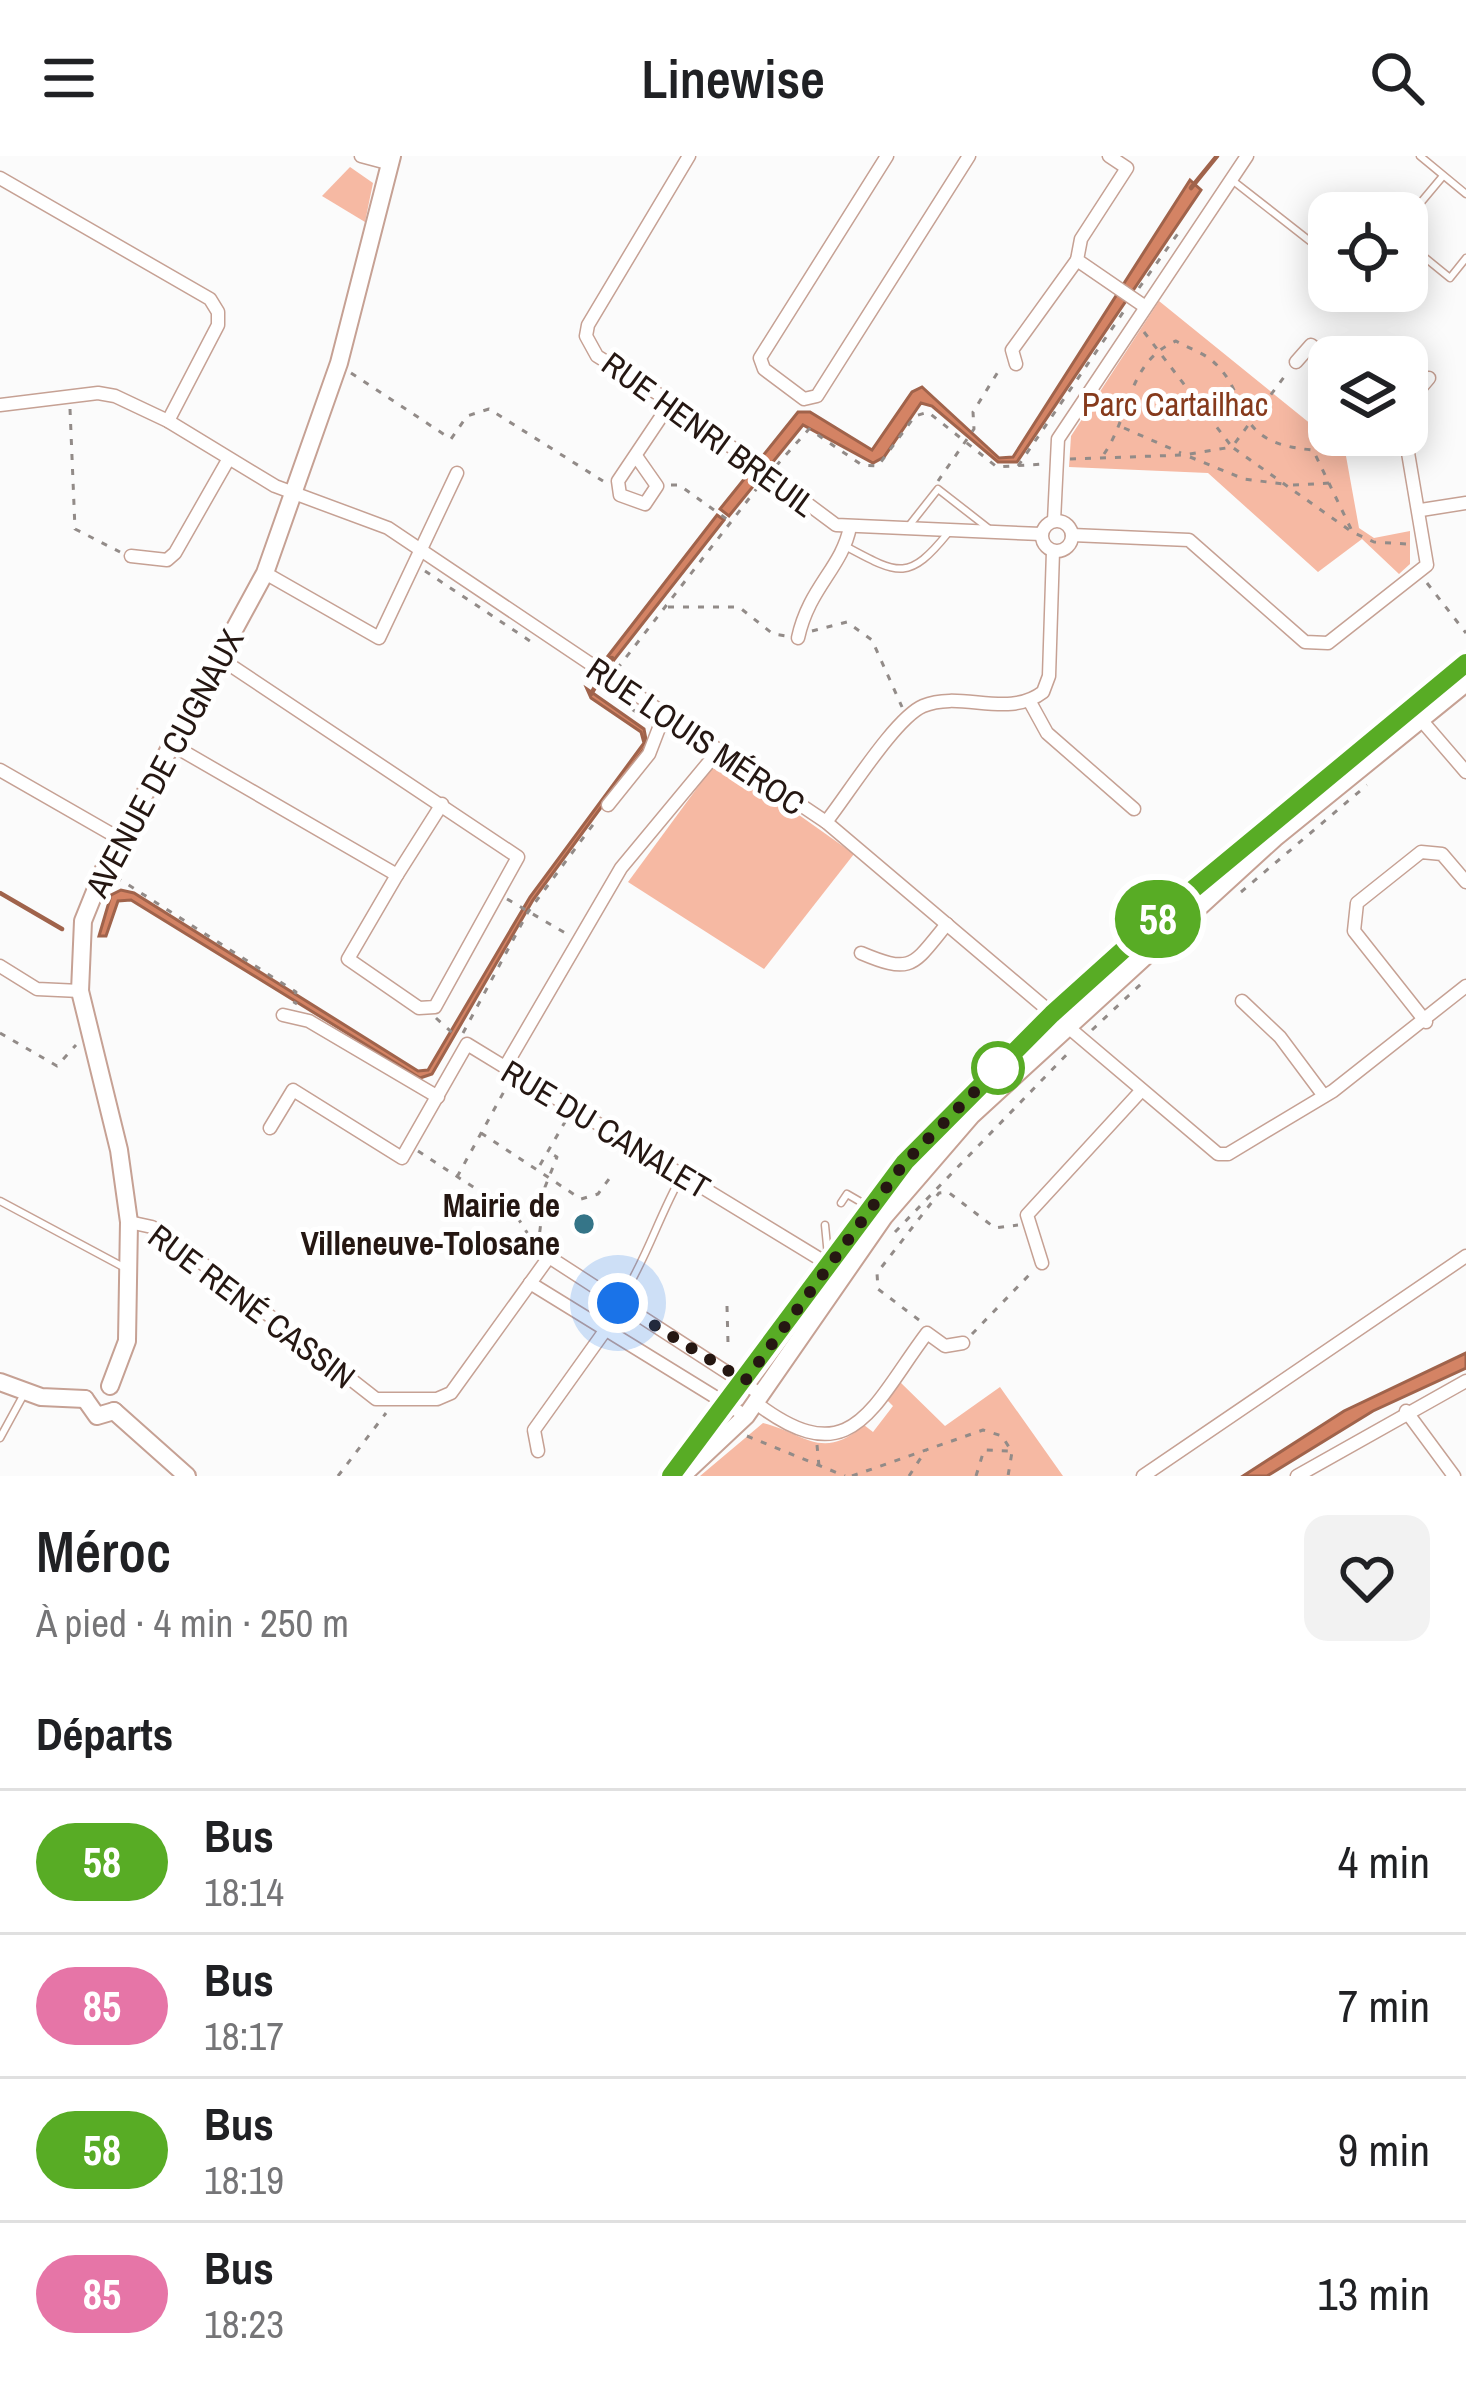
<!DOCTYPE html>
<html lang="fr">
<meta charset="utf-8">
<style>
:root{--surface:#fff;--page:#f2f2f2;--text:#202124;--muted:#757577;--line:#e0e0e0}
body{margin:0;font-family:"Archivo Narrow",sans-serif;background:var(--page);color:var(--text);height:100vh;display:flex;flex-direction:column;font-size:45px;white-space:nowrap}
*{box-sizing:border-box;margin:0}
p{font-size:39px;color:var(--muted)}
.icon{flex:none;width:66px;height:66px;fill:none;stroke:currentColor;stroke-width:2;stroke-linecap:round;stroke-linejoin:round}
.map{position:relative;height:1320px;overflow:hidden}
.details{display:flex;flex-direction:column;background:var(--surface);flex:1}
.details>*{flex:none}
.badge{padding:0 24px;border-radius:39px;font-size:42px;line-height:78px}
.fabs{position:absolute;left:1308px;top:36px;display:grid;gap:24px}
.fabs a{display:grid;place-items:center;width:120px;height:120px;border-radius:24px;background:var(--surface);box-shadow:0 6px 30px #0003;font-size:60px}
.you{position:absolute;width:60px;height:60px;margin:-30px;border:9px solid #fff;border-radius:50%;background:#1a73e8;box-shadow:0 0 0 18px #1a73e833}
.map>.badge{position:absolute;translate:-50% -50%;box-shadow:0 0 0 6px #fff}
h2{padding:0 36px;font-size:45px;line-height:108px}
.round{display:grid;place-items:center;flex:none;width:126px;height:126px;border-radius:24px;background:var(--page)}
.headline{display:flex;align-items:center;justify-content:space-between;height:204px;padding:0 36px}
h1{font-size:57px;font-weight:600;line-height:90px}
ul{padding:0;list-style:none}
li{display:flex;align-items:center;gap:36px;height:144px;padding:0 36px;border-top:3px solid var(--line)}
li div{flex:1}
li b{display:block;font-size:45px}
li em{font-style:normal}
li .badge{min-width:132px;font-weight:700;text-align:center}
header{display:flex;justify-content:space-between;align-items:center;height:156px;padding:0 36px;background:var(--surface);font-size:54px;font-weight:600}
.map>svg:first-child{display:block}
</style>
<header><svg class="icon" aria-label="menu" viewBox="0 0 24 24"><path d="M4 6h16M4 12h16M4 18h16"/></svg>Linewise<svg class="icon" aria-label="search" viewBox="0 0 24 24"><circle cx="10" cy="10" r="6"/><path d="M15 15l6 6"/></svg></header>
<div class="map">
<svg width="1466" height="1320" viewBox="0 0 1466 1320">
<rect width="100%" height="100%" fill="#fbfbfb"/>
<g fill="#f6b9a3">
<polygon points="350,11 373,27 365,66 322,40"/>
<polygon points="1159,145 1338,290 1344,289 1359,372 1374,382 1410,375 1410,408 1399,418 1362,383 1318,416 1208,317 1069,311 1071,280"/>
<polygon points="711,613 734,613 854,698 764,813 628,726"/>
<path d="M899,1225L945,1270L1000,1231L1063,1320H700L763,1267C804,1277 822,1306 864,1269L873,1276L893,1250L886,1243Z"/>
</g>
<g fill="#d48364" stroke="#a0634b" stroke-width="3">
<polygon points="1190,24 1201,34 1017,306 998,306 932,250 921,247 884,301 873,307 803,269 729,360 720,353 798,256 810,256 872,294 912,236 922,231 999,302 1013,301"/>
<polygon points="717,359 724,364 614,504 608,500"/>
<polygon points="587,533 644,573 647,589 533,744 432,918 420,922 131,744 118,745 106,780 99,780 111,739 121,734 134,737 418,915 428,914 530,741 644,587 641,576 591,542"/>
<polygon points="1466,1197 1466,1212 1373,1255 1267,1320 1243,1320 1344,1255"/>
</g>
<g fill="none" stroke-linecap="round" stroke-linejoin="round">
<g stroke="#a0634b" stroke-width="4.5">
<polyline points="1191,32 1217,0"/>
<polyline points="591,538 612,502"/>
<polyline points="0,737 62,773"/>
</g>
<defs>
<g id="lane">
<polyline points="1420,0 1466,38"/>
<polyline points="1232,24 1329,100"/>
<polyline points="1407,63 1443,20"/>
<polyline points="1407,87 1450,122 1466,102"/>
<polyline points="908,371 938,333 988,372"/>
<path d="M847,391C899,419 909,425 948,377"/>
<polyline points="0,1045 127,1113"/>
<polyline points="841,1047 847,1038 866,1049"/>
<polyline points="825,1069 828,1100"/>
<path d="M621,1143C647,1102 658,1062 682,1019"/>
<polyline points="0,1282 24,1238"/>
</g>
<g id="street">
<polyline points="361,0 391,8"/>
<polyline points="689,0 588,169 586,180 597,200 671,246 836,369 1041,378"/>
<polyline points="887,0 760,202 764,213 804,243 817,240 969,0"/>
<polyline points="1109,0 1127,12 1081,83 1077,104 1144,150"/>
<polyline points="0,22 210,143 218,156 218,169 168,265"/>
<polyline points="1296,206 1311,189 1329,203"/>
<polyline points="1016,208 1012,194 1077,104"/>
<polyline points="1407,248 1429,222"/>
<polyline points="0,249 98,237 115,240 168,265 275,330 388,372 826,666 1218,998 1228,998 1333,935 1466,830"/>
<polyline points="636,300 657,330 645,348 620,339 618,325 671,246"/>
<polyline points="1421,354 1466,347"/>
<circle cx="1057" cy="380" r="15"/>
<polyline points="1054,365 1058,283 1247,0"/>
<polyline points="1072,379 1189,384 1305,486 1328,487 1427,409 1405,279"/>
<polyline points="131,400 167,404 175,397 228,304"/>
<polyline points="265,417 379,482 457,317"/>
<path d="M798,482C809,431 842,412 850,371"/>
<polyline points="1030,546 1047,577 1134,653"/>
<polyline points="1416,558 1466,616"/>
<polyline points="174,590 397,719 348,803 419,852 435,851 518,701 221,503"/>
<polyline points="0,614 122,684"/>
<polyline points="608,649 649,598 664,559"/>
<path d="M826,666C847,640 895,562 923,550C961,534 1008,563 1043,536L1049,520L1053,395"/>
<polyline points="397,719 442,648"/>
<path d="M861,797C913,819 913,809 947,768"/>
<polyline points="0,810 37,833 80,835"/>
<polyline points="1242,845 1280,881 1324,940"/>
<polyline points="283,859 309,865 438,941"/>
<polyline points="1426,866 1354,775 1357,747 1421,696 1442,698 1466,726"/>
<polyline points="505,911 621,712 719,594"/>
<polyline points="270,972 293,934 402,1002 467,888 833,1111"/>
<polyline points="129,1066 152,1071 175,1086 376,1243 437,1243 451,1237 549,1101 762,1239"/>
<polyline points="1042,1107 1027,1059 1140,936"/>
<polyline points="530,1127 746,1260"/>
<path d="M756,1247C852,1320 872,1250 927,1177L945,1190L963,1187"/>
<polyline points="1406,1255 1454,1320"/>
<polyline points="538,1295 534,1274 604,1176 618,1147"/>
<polyline points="1143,1320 1466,1100"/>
<polyline points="1297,1320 1466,1225"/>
</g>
<g id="secondary">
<polyline points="0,1226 41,1241 85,1243"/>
<polyline points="110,1230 127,1185 129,1066 119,994 80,835 83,765 104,713 265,417 339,207 392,0"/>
<polyline points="85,1243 97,1260 114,1255"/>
<polyline points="114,1255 187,1320"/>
<polyline points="671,1320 905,1006 1052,858 1162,759 1466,507"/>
<polyline points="682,1320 746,1260 884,1061 972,959 1275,682 1466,527"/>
</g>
</defs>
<use href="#lane" stroke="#c6a194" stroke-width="9"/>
<use href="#street" stroke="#c6a194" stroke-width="15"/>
<use href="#secondary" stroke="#c6a194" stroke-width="20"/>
<g stroke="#928b88" stroke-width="3" stroke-dasharray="6 9" stroke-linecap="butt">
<polyline points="1139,132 1179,76"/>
<polyline points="1144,176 1232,291 1287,217"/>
<polyline points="351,217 451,283 467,260 489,253 603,325"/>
<polyline points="70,253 75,373 120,396"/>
<polyline points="1124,272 1181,297"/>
<path d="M1104,298C1131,259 1127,206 1176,185C1186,191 1201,196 1210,203C1255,239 1225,287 1313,294L1352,375"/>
<polyline points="1190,301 1244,323 1283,328"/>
<polyline points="1070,303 1184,299 1232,291 1352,376 1374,386 1407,388"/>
<polyline points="776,310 809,273 862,309 878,310 915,260 928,256 997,311 1043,308"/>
<polyline points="1018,310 1124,155"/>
<polyline points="938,325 974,273 973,256 1001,211"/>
<polyline points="671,329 679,329 728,364"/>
<polyline points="1293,329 1331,327"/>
<polyline points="425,415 536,489"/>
<polyline points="1427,427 1466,477"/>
<polyline points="668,451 739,451 773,478 786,480"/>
<polyline points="812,475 847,466 872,484 902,551"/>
<polyline points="617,513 758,331"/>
<polyline points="116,721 296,836 292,845 297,848"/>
<polyline points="1241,736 1367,629"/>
<polyline points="507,743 567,778"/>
<polyline points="436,862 456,880"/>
<polyline points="1092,874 1142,827"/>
<polyline points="0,877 57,910 76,889"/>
<polyline points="463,877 528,756 598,662"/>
<polyline points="481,977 581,1043 598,1038 609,1023"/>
<polyline points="418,995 516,1059 538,1094"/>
<polyline points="540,1009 565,966"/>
<polyline points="457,1021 507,930"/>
<polyline points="895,1076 1072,893"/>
<polyline points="538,1091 545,1031 557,1001 548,996"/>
<polyline points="727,1150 728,1187"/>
<polyline points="919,1164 878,1133 877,1117 939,1037 948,1036 995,1072 1018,1069"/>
<polyline points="972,1178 1032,1116"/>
<polyline points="747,1280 845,1320"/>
<polyline points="817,1289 819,1310"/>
<polyline points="338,1320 386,1257"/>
<polyline points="852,1320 983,1274 1002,1280 1012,1296 1008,1320"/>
<polyline points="909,1320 926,1294"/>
<polyline points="976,1320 984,1294 1009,1295"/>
</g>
<use href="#lane" stroke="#fff" stroke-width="6"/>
<use href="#street" stroke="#fff" stroke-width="12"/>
<use href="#secondary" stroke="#fff" stroke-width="16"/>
<polyline stroke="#928b88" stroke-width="3" stroke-dasharray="6 9" stroke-linecap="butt" points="620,545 639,558"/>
</g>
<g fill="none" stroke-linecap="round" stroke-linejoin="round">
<defs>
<polyline id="line" points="671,1320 905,1006 1052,858 1162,759 1466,507"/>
</defs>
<use href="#line" stroke="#fff" stroke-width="27"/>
<use href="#line" stroke="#58ac25" stroke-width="18"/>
<polyline stroke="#251712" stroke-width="12" stroke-dasharray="0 21.6" points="618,1147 745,1225 905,1006 998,912"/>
</g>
<circle fill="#fff" stroke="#58ac25" stroke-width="6" cx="998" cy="912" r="24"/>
<circle fill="#357588" stroke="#fff" stroke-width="4.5" cx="584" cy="1068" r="12"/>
<g text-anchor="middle" stroke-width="10" stroke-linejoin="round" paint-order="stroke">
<g font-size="33" fill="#863a1c" stroke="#fff">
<text x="1175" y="260">Parc Cartailhac</text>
</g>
<g font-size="33" fill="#251712" stroke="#fff">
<text transform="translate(709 278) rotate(36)" y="12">RUE HENRI BREUIL</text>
<text transform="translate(696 580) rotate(34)" y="12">RUE LOUIS MÉROC</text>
<text transform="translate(164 607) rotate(-62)" y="12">AVENUE DE CUGNAUX</text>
<text transform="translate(606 973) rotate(31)" y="12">RUE DU CANALET</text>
<text transform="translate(252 1150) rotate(37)" y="12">RUE RENÉ CASSIN</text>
</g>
<g font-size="33" font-weight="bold" fill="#251712" stroke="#fff" text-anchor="end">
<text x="560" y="1061">Mairie de<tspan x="560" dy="38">Villeneuve-Tolosane</tspan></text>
</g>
</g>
</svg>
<div class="fabs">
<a><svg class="icon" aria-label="locate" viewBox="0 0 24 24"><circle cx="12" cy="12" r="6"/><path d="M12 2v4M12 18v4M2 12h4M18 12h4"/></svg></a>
<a><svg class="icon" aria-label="layers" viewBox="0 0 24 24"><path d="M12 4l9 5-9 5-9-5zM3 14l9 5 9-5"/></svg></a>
</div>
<div class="you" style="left:618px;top:1147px"></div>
<b class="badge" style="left:1158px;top:763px;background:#58ac25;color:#fff">58</b>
</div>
<section class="details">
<div class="headline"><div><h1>Méroc</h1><p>À pied · 4 min · 250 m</p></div><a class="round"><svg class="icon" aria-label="heart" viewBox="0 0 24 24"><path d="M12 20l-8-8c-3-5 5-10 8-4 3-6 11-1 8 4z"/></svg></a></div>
<h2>Départs</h2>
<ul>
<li><span class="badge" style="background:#58ac25;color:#fff">58</span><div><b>Bus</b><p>18:14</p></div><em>4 min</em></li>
<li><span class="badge" style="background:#e675a7;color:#fff">85</span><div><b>Bus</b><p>18:17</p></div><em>7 min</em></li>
<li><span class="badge" style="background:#58ac25;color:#fff">58</span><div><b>Bus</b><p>18:19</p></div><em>9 min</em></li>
<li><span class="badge" style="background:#e675a7;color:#fff">85</span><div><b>Bus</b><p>18:23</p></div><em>13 min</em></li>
</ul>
</section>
